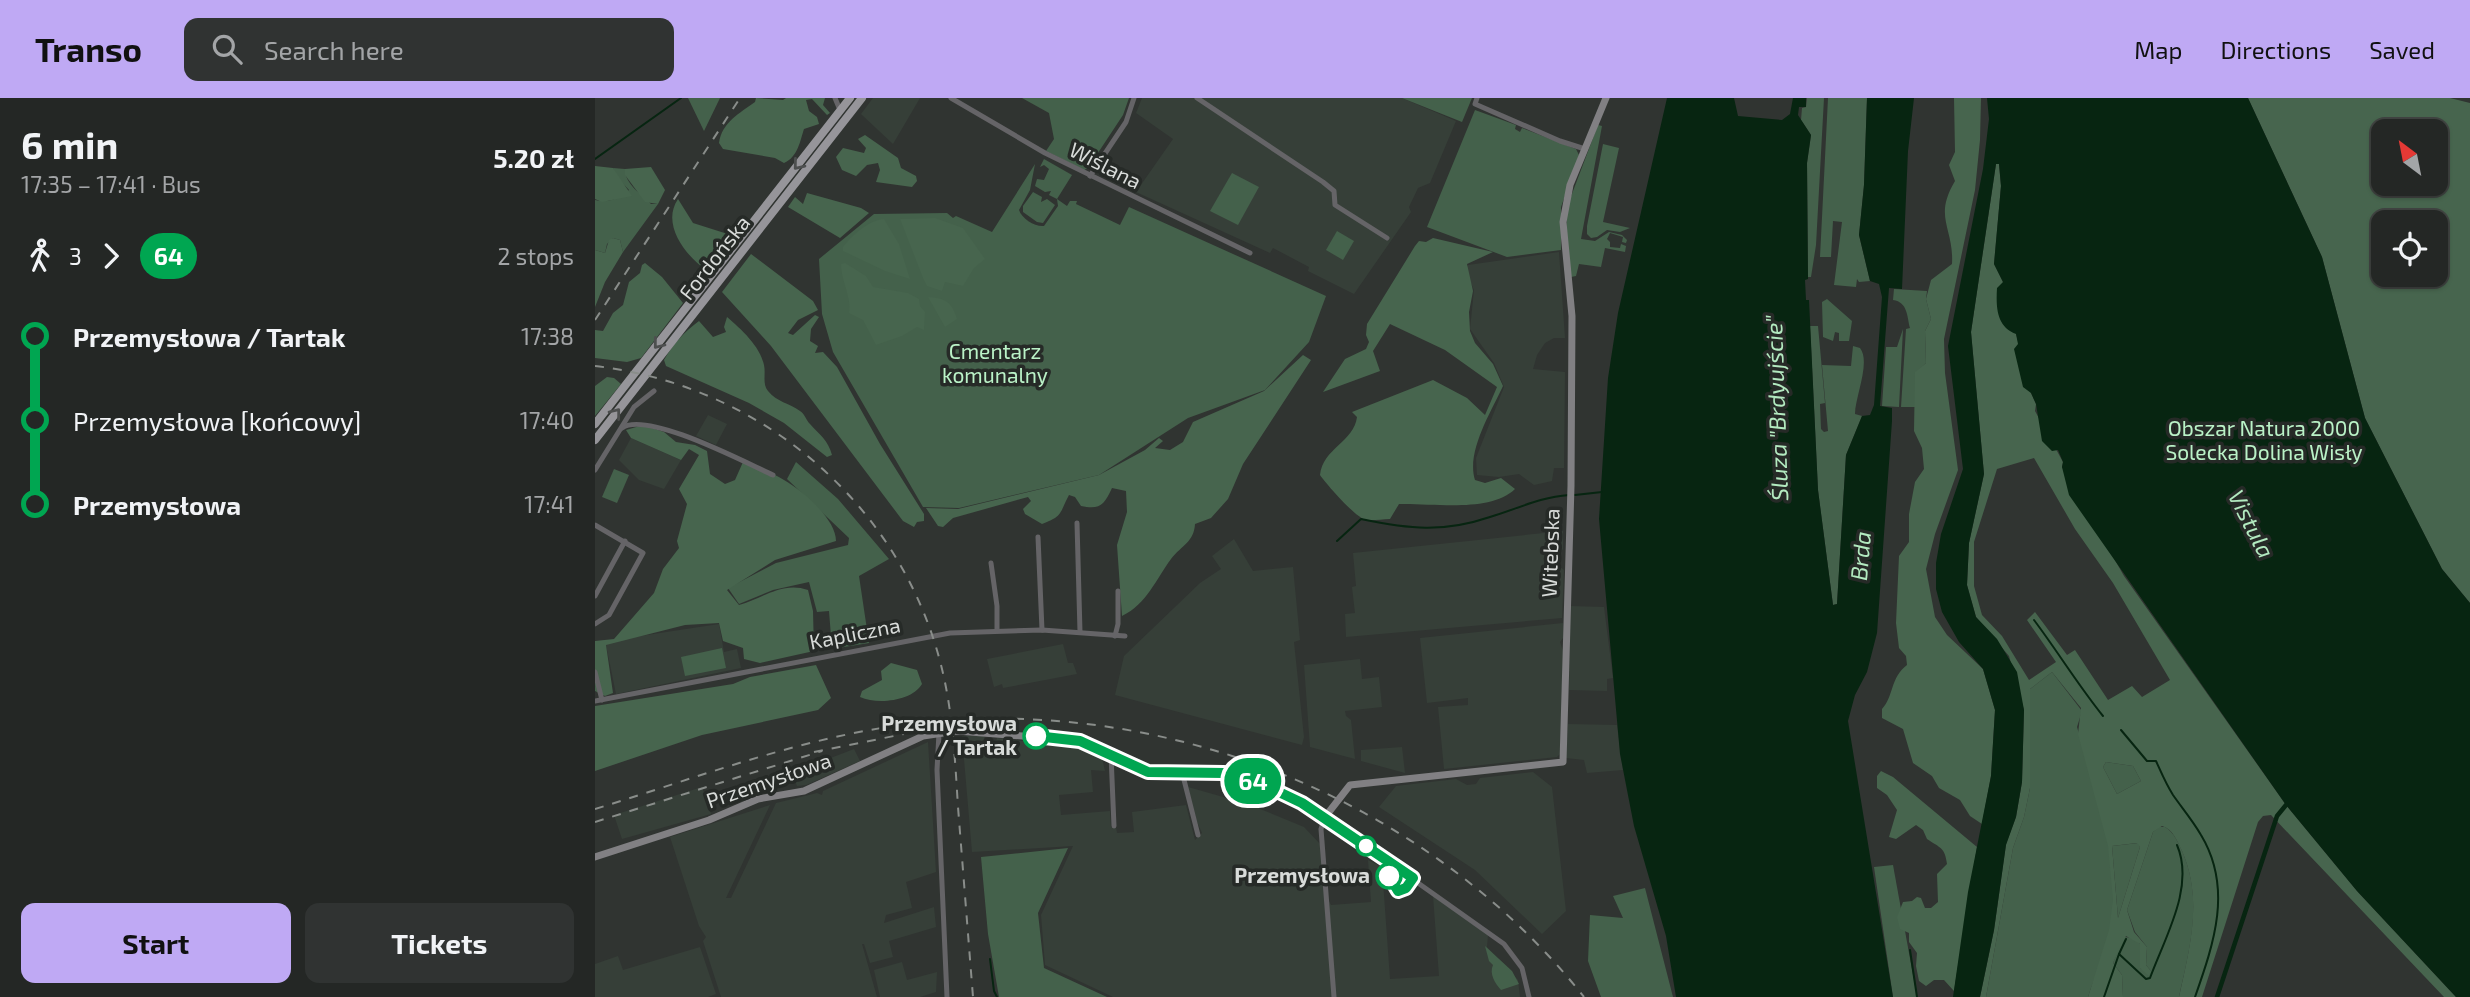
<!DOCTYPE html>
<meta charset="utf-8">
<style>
:root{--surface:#242725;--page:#303332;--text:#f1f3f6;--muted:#a3a5a7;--line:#414442;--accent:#bfa9f4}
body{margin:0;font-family:"Exo 2",sans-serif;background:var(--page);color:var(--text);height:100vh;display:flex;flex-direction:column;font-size:26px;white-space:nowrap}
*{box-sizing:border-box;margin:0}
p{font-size:23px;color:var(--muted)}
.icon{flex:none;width:38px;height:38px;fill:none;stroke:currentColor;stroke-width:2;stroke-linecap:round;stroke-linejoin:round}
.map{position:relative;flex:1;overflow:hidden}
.drawer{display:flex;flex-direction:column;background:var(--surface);width:595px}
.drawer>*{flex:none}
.badge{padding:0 14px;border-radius:23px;font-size:24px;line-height:46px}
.needle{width:46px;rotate:328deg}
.controls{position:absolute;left:1776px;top:21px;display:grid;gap:14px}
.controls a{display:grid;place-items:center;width:77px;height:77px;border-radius:14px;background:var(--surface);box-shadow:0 2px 5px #0004,0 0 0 2px var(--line);font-size:35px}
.map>.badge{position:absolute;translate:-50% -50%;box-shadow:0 0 0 4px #fff}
.legs{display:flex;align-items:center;gap:10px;height:77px;padding:0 21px;font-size:23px}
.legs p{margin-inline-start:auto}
.head{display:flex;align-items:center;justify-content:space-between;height:119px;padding:0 21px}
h1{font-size:38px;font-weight:700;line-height:52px}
.action{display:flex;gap:14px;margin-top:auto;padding:14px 21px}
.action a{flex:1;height:80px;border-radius:14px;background:var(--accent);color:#111;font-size:28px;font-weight:700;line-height:80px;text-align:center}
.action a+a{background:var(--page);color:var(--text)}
ul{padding:0 21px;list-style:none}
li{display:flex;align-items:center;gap:24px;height:84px;font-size:26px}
li i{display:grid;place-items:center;width:10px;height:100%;margin:0 9px;background:currentColor}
li i::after{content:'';width:18px;height:18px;margin:-9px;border:5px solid;border-radius:50%;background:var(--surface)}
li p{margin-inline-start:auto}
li:first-child i{background:linear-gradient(#0000 50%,currentColor 0)}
li:last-child i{background:linear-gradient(currentColor 50%,#0000 0)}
header{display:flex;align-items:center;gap:42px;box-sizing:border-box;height:98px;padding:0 35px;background:var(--accent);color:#111}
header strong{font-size:33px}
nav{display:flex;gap:38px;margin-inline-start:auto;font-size:24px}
.search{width:490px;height:63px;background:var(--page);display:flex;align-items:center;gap:18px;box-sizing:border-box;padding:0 24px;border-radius:14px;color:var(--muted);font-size:26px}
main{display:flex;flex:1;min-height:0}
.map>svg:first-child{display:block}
</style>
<header>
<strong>Transo</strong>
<div class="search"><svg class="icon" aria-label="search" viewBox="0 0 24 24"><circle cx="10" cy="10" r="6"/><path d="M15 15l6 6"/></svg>Search here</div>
<nav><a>Map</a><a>Directions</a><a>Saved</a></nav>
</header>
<main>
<section class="drawer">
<div class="head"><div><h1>6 min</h1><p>17:35 – 17:41 · Bus</p></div><b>5.20 zł</b></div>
<div class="legs"><svg class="icon" aria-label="walk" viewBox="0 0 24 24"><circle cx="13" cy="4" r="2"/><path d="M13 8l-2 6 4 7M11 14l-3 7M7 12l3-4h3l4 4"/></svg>3<svg class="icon" aria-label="forward" viewBox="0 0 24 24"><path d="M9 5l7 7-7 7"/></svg><b class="badge" style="background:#00a651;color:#fff">64</b><p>2 stops</p></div>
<ul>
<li><i style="color:#00a651"></i><b>Przemysłowa / Tartak</b><p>17:38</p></li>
<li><i style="color:#00a651"></i><span>Przemysłowa [końcowy]</span><p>17:40</p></li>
<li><i style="color:#00a651"></i><b>Przemysłowa</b><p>17:41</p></li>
</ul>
<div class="action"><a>Start</a><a>Tickets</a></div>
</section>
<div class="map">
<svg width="1875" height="899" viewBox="0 0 1875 899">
<rect width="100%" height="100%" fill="#303431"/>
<g fill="#363f38">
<polygon points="278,0 325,0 298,46 266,16"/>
<polygon points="547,0 807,0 861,23 835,85 823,90 814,109 816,114 759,196 713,173 714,169 678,150 675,155 541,94 578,41 541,15"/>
<polygon points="964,154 970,240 959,240 950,245 942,257 938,271 970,274 969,370 959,370 957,383 939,387 924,376 904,379 882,377 881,360 909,289 899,265 875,231 879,192 870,173 873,167"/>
<polygon points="113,317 132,326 121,347 101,338"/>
<polygon points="36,340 86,362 69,391 44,382 24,362"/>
<polygon points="968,433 968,451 963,456 964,468 969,472 967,520 751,539 750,516 760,515 757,489 761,488 758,455"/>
<polygon points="639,441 658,473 698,469 705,542 699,544 709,639 707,647 520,597 529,558 605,485 626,471 617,458"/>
<polygon points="975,508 1009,509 1018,580 1012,581 1012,593 974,592"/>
<polygon points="968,525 968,540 965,544 968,553 965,656 962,659 849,671 843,609 873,607 873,600 832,605 825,540"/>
<polygon points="124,526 129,554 142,551 146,570 21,596 11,547 19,542"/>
<polygon points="468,546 473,565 478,565 482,576 408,590 407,586 399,589 392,561"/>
<polygon points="765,561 767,581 784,579 787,609 750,613 751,618 756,622 760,661 715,649 709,567"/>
<polygon points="973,626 1022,627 1028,672 992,675 989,662 971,660"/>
<polygon points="367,638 389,638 393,651 399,650 402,640 487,650 507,660 510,673 496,672 498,694 464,697 466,717 515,713 516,729 521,729 522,735 539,734 537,714 591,707 600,742 607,735 602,724 593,689 653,706 709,729 726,747 729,793 736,807 776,804 773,762 787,769 795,881 844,878 838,798 893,837 892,849 923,882 925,899 518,899 450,867 446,817 478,748 377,754"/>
<polygon points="333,644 341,774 311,784 317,810 291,817 289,825 339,809 341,829 294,843 298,859 275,865 269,846 267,846 282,899 126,899 108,843 111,839 104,828 75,739 175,707 131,800 136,800 181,705 222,695 227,697 228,693"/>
<polygon points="807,649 810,675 766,663 766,652"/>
<polygon points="259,651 265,663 211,687 202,688 200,683 208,675 233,661"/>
<polygon points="938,674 957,689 971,813 947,836 880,772 784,709 801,688 861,681 872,687 881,686 885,680"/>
<polygon points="107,689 116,716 27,741 19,717"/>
<polygon points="105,849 121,896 113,899 0,899 0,866 23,858 28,872"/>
<polygon points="307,864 312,882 342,874 341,894 325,899 285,899 279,872"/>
</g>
<g fill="#44614b">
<polygon points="93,0 125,0 109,33"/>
<polygon points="427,0 534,0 528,17 493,70 489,72 451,53 459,41 454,15"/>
<polygon points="807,0 877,0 867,24"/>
<polygon points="1212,0 1229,0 1221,147 1216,179 1213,179 1212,65 1216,37 1206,22 1207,10 1211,9"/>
<polygon points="1233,0 1272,0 1269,87 1264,137 1275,183 1264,184 1262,181 1261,189 1239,187 1247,124 1238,123 1236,159 1225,159"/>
<polygon points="880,12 921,27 920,31 925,34 927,30 981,51 984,57 966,109 966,152 912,159 832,129"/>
<polygon points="1003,27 1007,28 986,141 1000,143 1014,134 1027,137 1032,142 1031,145 1027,144 1028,139 1015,135 1012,141 1015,144 1015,149 1025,150 1026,146 1031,148 1030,154 1010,150 1006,169 984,166 981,178 976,179 971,142 972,109"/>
<polygon points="1008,46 1024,50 1008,124 1035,130 1025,134 1012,132 1002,139 996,140 992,136 992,128"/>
<path d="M449,61L477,77L462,101L472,108L475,103H482L481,106L525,127L534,109L731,198L714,244L670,292L593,320L504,377L364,410L328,409L238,254L227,216L224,161L279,116L352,115L358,120L361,118L397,134L440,66L435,92L424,112C427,121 440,129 449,128L463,108L462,101L454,97L456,93L450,94L440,88L442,81L449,82L454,71L449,67L445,69Z"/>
<path d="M18,70L30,71C30,86 46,96 56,106H63L28,154L25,142L18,140L12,146L10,155L0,152V102C12,105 25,101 34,92L21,78Z"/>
<polygon points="637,75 664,89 643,127 615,113"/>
<polygon points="438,94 447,99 446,104 452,101 460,107 448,125 442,124 428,114 428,108"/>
<polygon points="742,133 759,143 748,162 731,152"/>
<path d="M1299,191L1332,193L1331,201L1336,221L1330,233L1331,265L1320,275L1321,309H1306L1311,231L1315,230C1312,219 1313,204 1298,202Z"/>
<polygon points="1232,201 1257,223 1254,243 1244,243 1244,235 1240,234 1238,243 1228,239 1227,204"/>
<path d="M1215,228H1223L1230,305L1225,306L1226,331L1229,334L1233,333L1227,267L1256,268L1258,248L1265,250C1276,264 1260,299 1260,316L1267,318L1251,357L1242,506L1238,507L1223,392Z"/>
<polygon points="1308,231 1304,309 1287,308 1291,249 1302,249"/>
<polygon points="201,364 243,401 294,461 264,478 274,545 237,551 234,513 222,514 214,484 178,492 144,506 133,490 181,465 253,447 254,440 192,381"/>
<polygon points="19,371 34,377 22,405 7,399"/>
<polygon points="127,550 131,570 90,578 86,559"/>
<path d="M1457,574L1487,613L1482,629C1499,689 1525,758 1517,821C1514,847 1501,874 1493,899H1391L1418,750L1429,719L1435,690V591Z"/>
<polygon points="1511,664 1538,668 1546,683 1522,696 1508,669"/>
<path d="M1564,729H1570C1579,734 1584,746 1588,755C1608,803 1595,850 1584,899H1528L1527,877L1518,865L1529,839L1539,840L1545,846V870L1556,873L1551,867L1552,849L1540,834L1532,812L1558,734Z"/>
<polygon points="1543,745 1545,749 1523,820 1517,748"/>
<polygon points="473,750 443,815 449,870 512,899 404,899 393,836 386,759"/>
<polygon points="1298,767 1322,899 1298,899 1279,769"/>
<polygon points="1050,790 1078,899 1006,899 993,863 995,817 1028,820 1018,798"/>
<path d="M890,848L917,873L924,886L906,892C900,885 894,876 898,867L894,863Z"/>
</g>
<g fill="#47654e" fill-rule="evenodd">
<path d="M161,0L188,2L191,0H230L228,7L235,15L232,17L217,1L211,2L214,13L222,19L224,26L209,31C205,43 203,59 189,65L180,60L128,51L124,45C127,24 145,15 160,4Z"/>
<path d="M1359,0H1386L1385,42L1380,92L1349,241L1350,275L1363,372L1340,436L1331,471L1340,519L1352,537L1388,571L1400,612L1396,678L1387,726L1375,718L1365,702L1344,690L1337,678L1318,665L1308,631L1287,620V611C1299,598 1295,580 1312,567L1311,558L1304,550L1301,525L1304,458L1314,444V416L1320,384L1329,371L1327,350L1319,333L1320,274L1331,265L1330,233L1336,221L1331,201L1336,182L1357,166C1359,129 1338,120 1360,83L1354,67L1360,54Z"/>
<path d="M1653,0H1855L1875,5V505L1847,471L1770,320L1727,159ZM1788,33H1841V86H1788ZM1788,124H1841V177H1788Z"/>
<polygon points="270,37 303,60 306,70 321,78 322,83 317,89 281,84 285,72 283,65 272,67 261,78 247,72 241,59 248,50 269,55 271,50 263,41"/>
<path d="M1401,66H1404L1406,88L1399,166L1408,184L1436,295L1441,306L1440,313L1468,364L1467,369L1529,478L1691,707L1762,793L1861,899H1849L1676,717L1668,718L1663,724L1607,899H1584C1595,849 1608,801 1587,753C1582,743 1578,731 1567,728L1558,734L1532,812L1539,834L1552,849L1551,867L1556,873L1554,878L1545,870V846L1531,838L1518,865L1527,877L1528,899H1493L1514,832L1518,802L1513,748L1483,636L1486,610L1457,574L1435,591V690L1429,719L1418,750L1391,899H1385L1399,832L1411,746L1421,719L1427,684L1429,612L1414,558L1381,519L1372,487L1374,445L1389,376L1376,234ZM1439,360L1480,431L1518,485L1575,582L1547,599L1537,588L1513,602L1480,552L1472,557L1440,514L1432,522L1461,564L1434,582L1407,538L1387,517L1379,488V444L1402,371ZM1511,664L1538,668L1546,683L1522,696L1508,669ZM1542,745L1545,749L1523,820L1517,748Z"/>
<polygon points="0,68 18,70 37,98 7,104 0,101"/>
<polygon points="56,69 70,92 63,106 50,104 30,77 30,71"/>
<polygon points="212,95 266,110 274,115 245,140 193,109 200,99 208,106"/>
<path d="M83,101L98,125L139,138L118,168L111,172C90,157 66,126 83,101Z"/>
<polygon points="340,120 368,130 390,161 379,170 368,188 350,184 347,193 332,188 328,180 305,121"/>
<path d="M289,121L304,146L315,181L290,173L248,153V149C257,137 274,122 289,121Z"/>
<polygon points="18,140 25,142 28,154 10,184 0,209 0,152 10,155 14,142"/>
<path d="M838,140L898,154L872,166L878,193L874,214L875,233L880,245L898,266L908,288C896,314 871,354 880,382L890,385L906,380L920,391C895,415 839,405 804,406L795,421C787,421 778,423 771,422C761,420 732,387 725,377C728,350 759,344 762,319L757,314L838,282L872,300L890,317L902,289L850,252L795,226L778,253L785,273L728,294L750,261L771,251L774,244L771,237L772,226L820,148L824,143L831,144Z"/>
<polygon points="156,156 218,203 223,212 203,222 193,235 198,237 220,217 224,219 216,231 215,243 223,248 220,255 228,254 242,269 285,346 329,416 329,423 322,424 319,429 308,423 176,248 127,194"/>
<polygon points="50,165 67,179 88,205 46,260 32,264 0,260 0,232 8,233 18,215 28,207 34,184 45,175 47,167"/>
<path d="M250,165L271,178L278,189L313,195L324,201L325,208L330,214L329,232L322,229L307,238L281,247L268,222L254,215C257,200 246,183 246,166Z"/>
<path d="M333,199C350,200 357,204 362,221L350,229Z"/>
<path d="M132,219C146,231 165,248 169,267C171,276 167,286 173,293C182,304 194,305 205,313C210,316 211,322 215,326C225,337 233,342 237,357L232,359L189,325L154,305L71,268L69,262C78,246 89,234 104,223L118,239L131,234L129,229Z"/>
<path d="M708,257L716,262L648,366L633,401L616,420L600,426C599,444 587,447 576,461C561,481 552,506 527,518L522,447L532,414L531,393L517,390C509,407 505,412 486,408L480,399L474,397C464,416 468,418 447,426L430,416L428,411L436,403L433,399L358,420L348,429L343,428L331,410L363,411L504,377L550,352L564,340L568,343L560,350L575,352L588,344L598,324L669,293Z"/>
<polygon points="12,279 19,280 26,286 0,318 0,288"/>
<path d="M48,327L69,334L81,344L100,347L112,353L115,376L130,386L140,382L148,364C161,370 177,374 189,382C208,393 241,421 241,443L180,462L132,492L144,507C168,500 188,483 213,492L218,513L219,553L165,565L149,561L148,550L128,543L124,525L90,527L11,547L18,595L10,598L0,593V543L19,541L59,495L68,471L84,450L82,443L92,406L84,391L104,357L94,351L86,362L36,340L31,332Z"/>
<path d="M296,565L322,572L327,586C317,603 283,607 265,599L267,593L287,582L286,573Z"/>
<polygon points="221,567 236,600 223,612 107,637 0,673 0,608 138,586 155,579"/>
<path d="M1286,673L1298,679L1382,749L1359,893L1349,882H1339L1331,888L1324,883L1321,868L1322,855L1314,844V835L1305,831L1302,819L1308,804L1317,803L1322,799L1326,800L1330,810H1336L1343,804L1342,776L1352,766C1350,749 1345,750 1332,741L1328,732L1321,727L1301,741L1294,739L1302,712L1292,697L1282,690V678Z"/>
</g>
<g fill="#072511">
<polygon points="1072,0 1139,0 1143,18 1187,22 1195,16 1198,0 1211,0 1211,9 1204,9 1203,17 1216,37 1212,65 1213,181 1210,182 1211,202 1214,202 1223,392 1238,507 1242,506 1251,357 1267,318 1275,317 1279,307 1287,199 1284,186 1275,183 1264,137 1269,87 1272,0 1319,0 1313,53 1307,191 1294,190 1285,308 1297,310 1297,323 1282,535 1272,574 1260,597 1253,623 1298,899 1081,899 1071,838 1039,728 1025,656 1004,421 1013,280 1023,215"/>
<path d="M1392,0H1653L1727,159L1770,320L1847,471L1875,505V899H1861L1762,793L1691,707L1474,397L1467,369L1468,364L1463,352L1457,353L1447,343L1441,306L1436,295L1428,289L1419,251L1423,246L1421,236C1401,229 1401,208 1402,190L1408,184L1399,166L1406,88L1404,66H1401L1376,234L1389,376L1374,445L1372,487L1381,519L1402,541L1422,574L1429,612L1427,684L1421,719L1411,747L1399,832L1385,899H1358L1373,794L1396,678L1400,612L1388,571L1364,544L1347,514L1341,491V465L1346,436L1368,371L1353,248L1388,71L1394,21Z"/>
</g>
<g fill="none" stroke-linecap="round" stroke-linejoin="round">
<g stroke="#072511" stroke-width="2">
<polyline points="0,61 86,0"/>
<polyline points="980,397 1007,394"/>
<path d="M742,443L766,421C814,431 848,435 895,419C922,411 945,399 974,397"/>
<path d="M1439,522C1463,554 1483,587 1508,618"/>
<path d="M1526,632L1552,663H1561C1566,674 1571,686 1578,697C1587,710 1598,723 1606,737C1638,790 1619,845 1600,899"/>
<polyline points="1315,852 1322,899"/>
<polyline points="1524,856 1531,841"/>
<polyline points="395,861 399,893 402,899"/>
<path d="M1509,899L1524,856L1551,881L1555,880C1570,839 1600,789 1582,747"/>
</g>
<polyline stroke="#072511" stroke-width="4.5" points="1622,899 1682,718 1691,707"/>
<g stroke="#656467" stroke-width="5">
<polyline points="240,0 245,12"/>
<polyline points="356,0 450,55 655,155"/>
<polyline points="602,0 728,84 739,93 740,107 792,140"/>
<polyline points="882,0 880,6 965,43 990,51"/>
<polyline points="495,78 531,24 539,0"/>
<path d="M27,330C51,312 151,365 178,377"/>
<polyline points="0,372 39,309 59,293"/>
<polyline points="482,425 485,534"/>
<polyline points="0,427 48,455 14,517 0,526"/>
<polyline points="443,439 447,532"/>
<polyline points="396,465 402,508 402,532"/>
<polyline points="0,498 30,443"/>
<polyline points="520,538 523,526 523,493"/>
<polyline points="0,574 7,602"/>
<polyline points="0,603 355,535 447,532 530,538"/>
<polyline points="344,635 342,672 352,899"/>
<polyline points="516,657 519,728"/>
<polyline points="587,674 603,737"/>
<polyline points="739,899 726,731 730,719 909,846 927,870 934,899"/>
</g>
<polyline stroke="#818083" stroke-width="7" points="0,759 114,722 163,701 209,693 328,638 362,633 480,642 553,674 637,676 695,698 730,719 755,687 968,664 976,388 977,218 968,124 975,87 1011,0"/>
<g stroke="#96959a" stroke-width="8">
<polyline points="0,326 255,0"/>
<polyline points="0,342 267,0"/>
</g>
<g stroke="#898d8a" stroke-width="2" stroke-dasharray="9 9" stroke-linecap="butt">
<polyline points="0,222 145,0"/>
<path d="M0,268C165,287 305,405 346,567C358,614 360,662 363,709C368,772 373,836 378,899"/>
<polyline points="219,654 309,636"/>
<path d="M0,711C98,681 197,643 299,628C556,591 827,695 989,899"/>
<polyline points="0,724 227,653"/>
</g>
</g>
<defs><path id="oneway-chevron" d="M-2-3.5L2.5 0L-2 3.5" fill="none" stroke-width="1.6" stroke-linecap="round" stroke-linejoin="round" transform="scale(1.75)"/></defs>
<g stroke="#4d4f4f">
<use href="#oneway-chevron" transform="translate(203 67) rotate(129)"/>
<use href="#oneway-chevron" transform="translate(63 246) rotate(128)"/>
<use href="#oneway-chevron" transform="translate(21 315) rotate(-52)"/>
</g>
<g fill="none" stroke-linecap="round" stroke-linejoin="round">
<defs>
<polyline id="line-1" points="441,638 485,643 553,674 629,675 665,685 707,705 818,780 811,790 803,793 794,778"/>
</defs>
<use href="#line-1" stroke="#fff" stroke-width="16"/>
<use href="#line-1" stroke="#00a651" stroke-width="10"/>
</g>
<g fill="#fff" stroke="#00a651" stroke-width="3.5">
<circle cx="441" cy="638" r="12"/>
<circle cx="771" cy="748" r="9"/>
<circle cx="794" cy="778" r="12"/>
</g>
<g text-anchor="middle" stroke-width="7" stroke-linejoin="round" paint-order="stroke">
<g font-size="21" fill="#d8dbd9" stroke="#262a27">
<text transform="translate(510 68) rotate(27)" y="7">Wiślana</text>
<text transform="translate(120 160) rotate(-52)" y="7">Fordońska</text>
<text transform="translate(956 455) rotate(-88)" y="7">Witebska</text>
<text transform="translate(260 536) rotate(-11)" y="7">Kapliczna</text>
<text transform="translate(174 683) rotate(-19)" y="7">Przemysłowa</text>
</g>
<g font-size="21" fill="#baf2c7" stroke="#262a27">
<text x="400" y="261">Cmentarz<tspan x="400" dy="24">komunalny</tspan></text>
<text x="1669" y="338">Obszar Natura 2000<tspan x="1669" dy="24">Solecka Dolina Wisły</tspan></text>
</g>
<g font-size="21" font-weight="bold" fill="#d8dbd9" stroke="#262a27" text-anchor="end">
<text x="422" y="633">Przemysłowa<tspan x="422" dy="24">/ Tartak</tspan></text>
<text x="775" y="785">Przemysłowa</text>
</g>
<g font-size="23" font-style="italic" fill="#b3eac0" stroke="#262a27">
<text transform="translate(1182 310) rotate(-92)" y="8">Śluza "Brdyujście"</text>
<text transform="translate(1656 426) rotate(63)" y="8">Vistula</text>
<text transform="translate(1266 458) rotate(-85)" y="8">Brda</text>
</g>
</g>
</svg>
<div class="controls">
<a><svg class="needle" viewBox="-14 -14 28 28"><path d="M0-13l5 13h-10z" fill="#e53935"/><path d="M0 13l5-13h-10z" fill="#a3a5a7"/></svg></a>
<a><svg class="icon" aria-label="locate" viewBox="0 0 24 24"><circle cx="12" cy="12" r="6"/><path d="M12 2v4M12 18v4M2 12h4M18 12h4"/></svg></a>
</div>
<b class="badge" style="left:658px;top:683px;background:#00a651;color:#fff">64</b>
</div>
</main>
